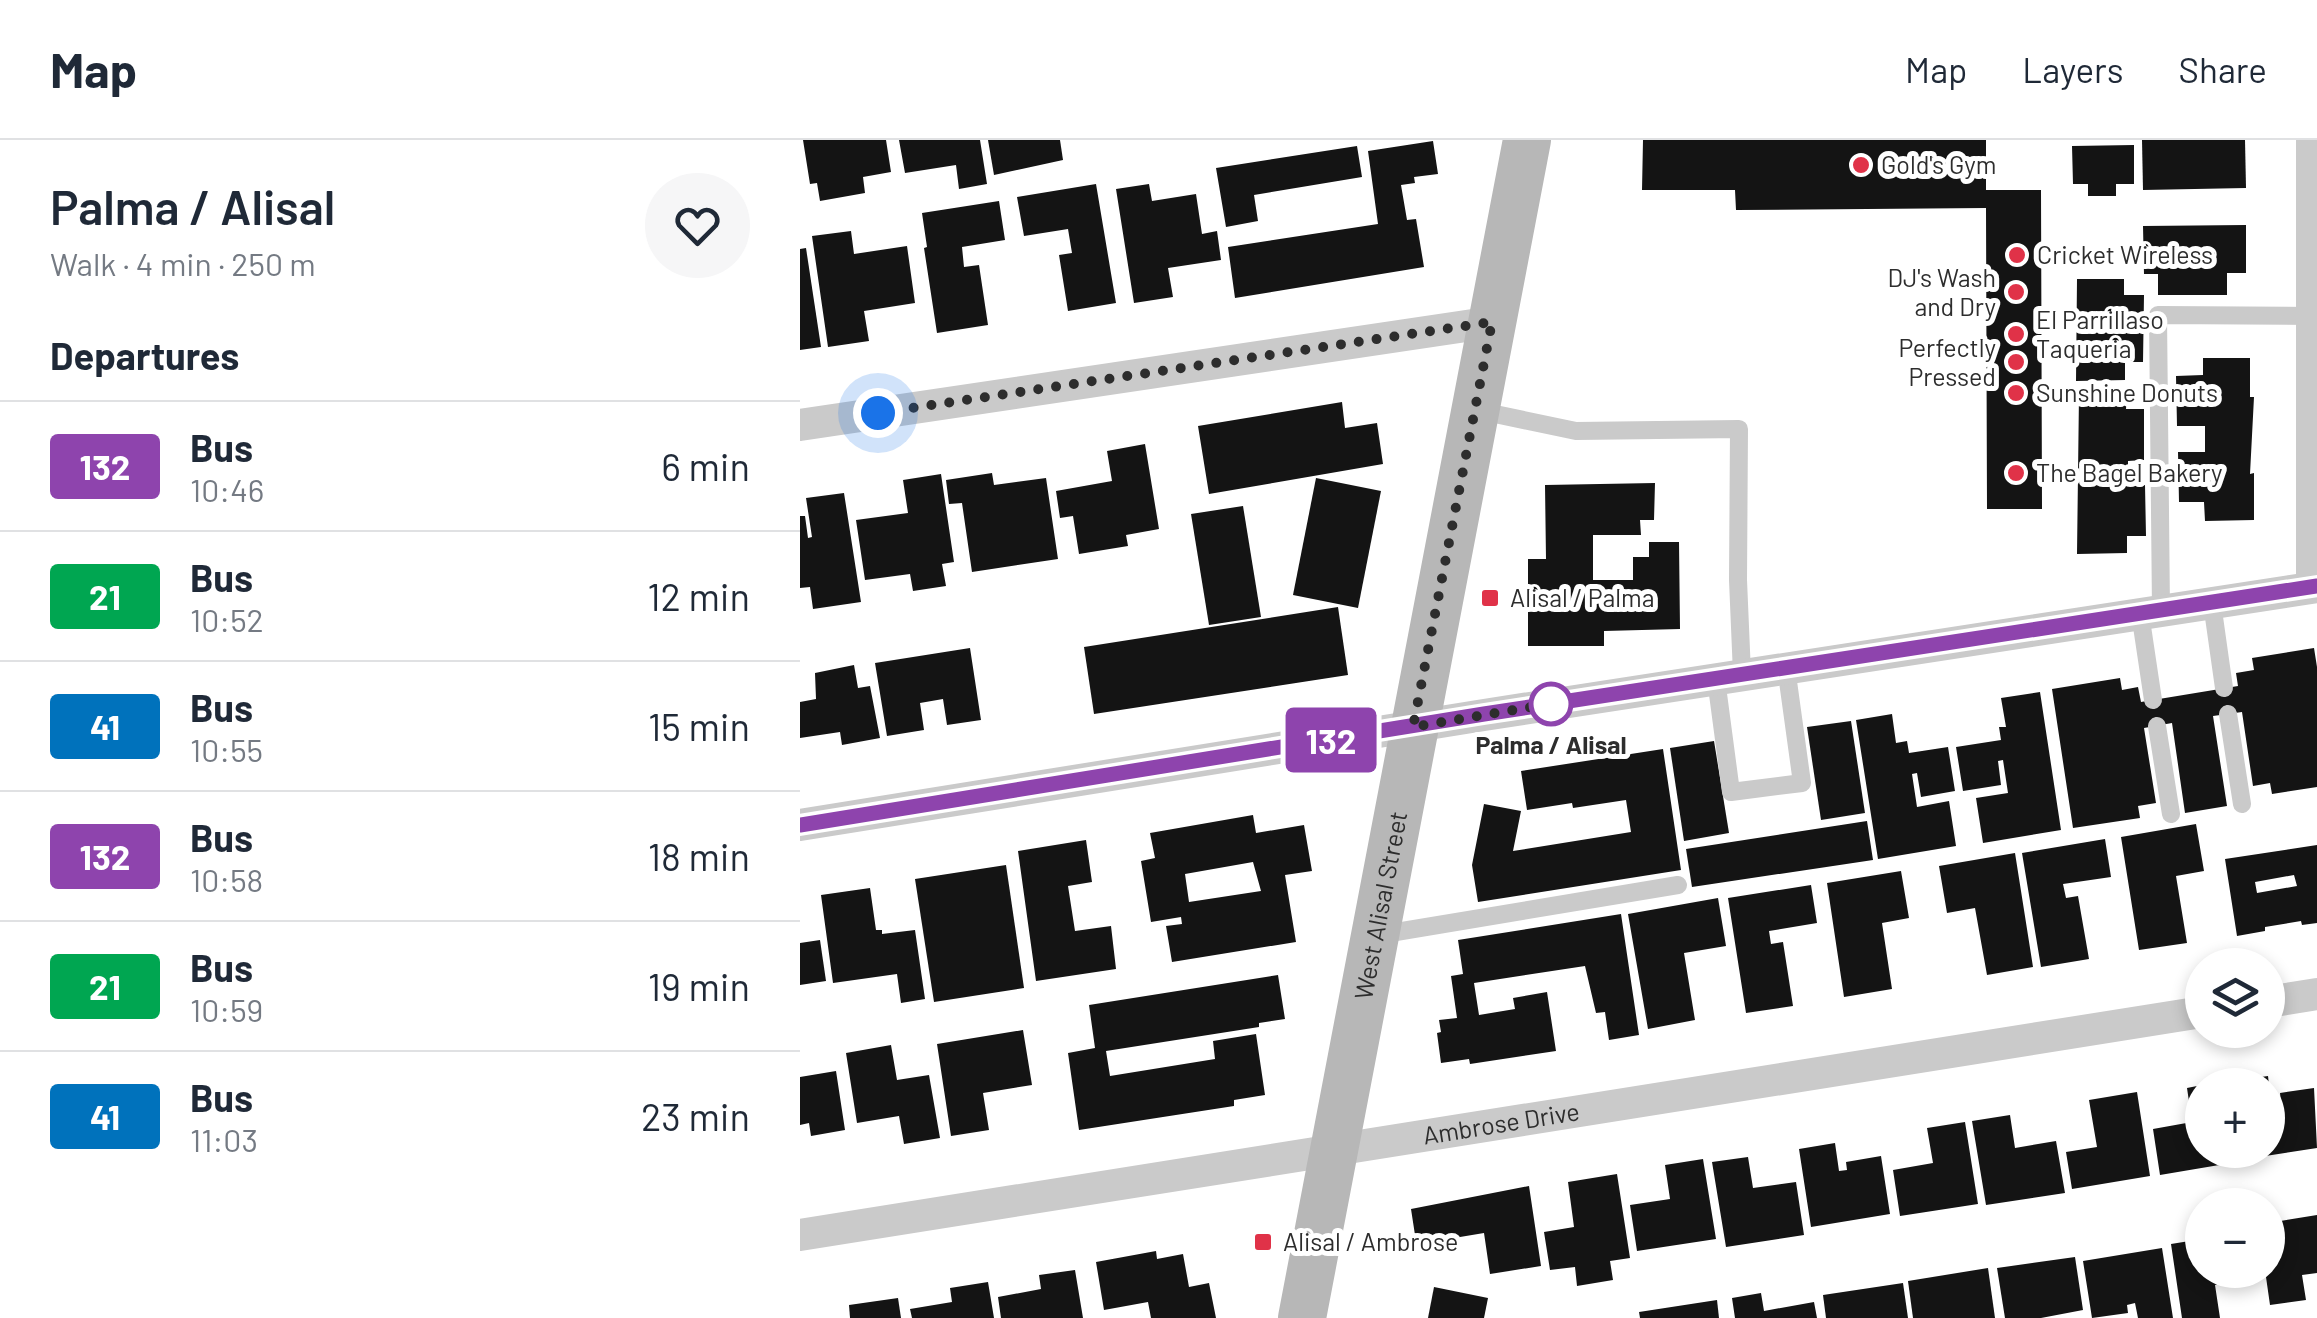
<!DOCTYPE html>
<meta charset="utf-8">
<style>
:root{--surface:#fff;--page:#f6f6f7;--text:#1f2937;--muted:#747a83;--line:#e0e1e3}
body{margin:0;font-family:Barlow,sans-serif;background:var(--page);color:var(--text);height:100vh;display:flex;flex-direction:column;font-size:38px;white-space:nowrap}
*{box-sizing:border-box;margin:0}
p{font-size:32px;color:var(--muted)}
.icon{flex:none;width:55px;height:55px;fill:none;stroke:currentColor;stroke-width:2;stroke-linecap:round;stroke-linejoin:round}
.map{position:relative;flex:1;overflow:hidden}
.details{display:flex;flex-direction:column;background:var(--surface);width:800px}
.details>*{flex:none}
.badge{padding:0 20px;border-radius:8px;font-size:35px;line-height:65px}
.controls{position:absolute;left:1385px;top:808px;display:grid;gap:20px}
.controls a{display:grid;place-items:center;width:100px;height:100px;border-radius:50%;background:var(--surface);box-shadow:0 5px 15px #0003;font-size:50px}
.you{position:absolute;width:50px;height:50px;margin:-25px;border:8px solid #fff;border-radius:50%;background:#1a73e8;box-shadow:0 0 0 15px #1a73e833}
.map>.badge{position:absolute;translate:-50% -50%;box-shadow:0 0 0 5px #fff}
h2{padding:0 50px;font-size:38px;line-height:90px}
.round{display:grid;place-items:center;flex:none;width:105px;height:105px;border-radius:52px;background:var(--page)}
.head{display:flex;align-items:center;justify-content:space-between;height:170px;padding:0 50px}
h1{font-size:48px;font-weight:600;line-height:75px}
ul{padding:0;list-style:none}
li{display:flex;align-items:center;gap:30px;height:130px;padding:0 50px;border-top:2px solid var(--line)}
li div{flex:1}
li b{display:block;font-size:38px}
li em{font-style:normal}
li .badge{min-width:110px;font-weight:700;text-align:center}
header{display:flex;align-items:center;gap:60px;box-sizing:border-box;height:140px;padding:0 50px;background:var(--surface);border-bottom:2px solid var(--line)}
header strong{font-size:48px}
nav{display:flex;gap:55px;margin-inline-start:auto;font-size:35px}
main{display:flex;flex:1;min-height:0}
.map>svg:first-child{display:block}
</style>
<header>
<strong>Map</strong>
<nav><a>Map</a><a>Layers</a><a>Share</a></nav>
</header>
<main>
<section class="details">
<div class="head"><div><h1>Palma / Alisal</h1><p>Walk · 4 min · 250 m</p></div><a class="round"><svg class="icon" aria-label="heart" viewBox="0 0 24 24"><path d="M12 20l-8-8c-3-5 5-10 8-4 3-6 11-1 8 4z"/></svg></a></div>
<h2>Departures</h2>
<ul>
<li><span class="badge" style="background:#8e44ad;color:#fff">132</span><div><b>Bus</b><p>10:46</p></div><em>6 min</em></li>
<li><span class="badge" style="background:#00a651;color:#fff">21</span><div><b>Bus</b><p>10:52</p></div><em>12 min</em></li>
<li><span class="badge" style="background:#0072bc;color:#fff">41</span><div><b>Bus</b><p>10:55</p></div><em>15 min</em></li>
<li><span class="badge" style="background:#8e44ad;color:#fff">132</span><div><b>Bus</b><p>10:58</p></div><em>18 min</em></li>
<li><span class="badge" style="background:#00a651;color:#fff">21</span><div><b>Bus</b><p>10:59</p></div><em>19 min</em></li>
<li><span class="badge" style="background:#0072bc;color:#fff">41</span><div><b>Bus</b><p>11:03</p></div><em>23 min</em></li>
</ul>
</section>
<div class="map">
<svg width="1517" height="1178" viewBox="0 0 1517 1178">
<rect width="100%" height="100%" fill="#fff"/>
<g fill="#141414" fill-rule="evenodd">
<polygon points="3,0 86,0 91,32 63,37 65,53 20,61 17,43 10,44"/>
<polygon points="99,0 180,0 187,44 159,49 156,25 105,33"/>
<polygon points="188,0 260,0 263,20 194,35"/>
<polygon points="843,0 1186,0 1186,50 1241,50 1242,369 1187,369 1186,68 936,70 935,50 842,50"/>
<polygon points="1342,0 1445,0 1446,48 1343,50"/>
<polygon points="633,1 638,34 614,37 615,43 601,45 607,80 616,79 624,127 435,158 428,107 578,84 568,11"/>
<polygon points="1334,5 1334,44 1316,44 1316,56 1288,56 1288,44 1273,44 1272,6"/>
<polygon points="557,6 562,37 454,55 458,81 426,87 416,28"/>
<polygon points="296,44 316,163 268,171 259,115 272,113 268,89 224,96 217,57"/>
<polygon points="349,44 352,61 396,54 402,94 417,91 421,120 368,128 373,157 334,163 316,49"/>
<polygon points="199,61 205,100 162,107 164,127 179,125 188,185 137,193 124,108 127,107 122,73"/>
<polygon points="1446,85 1446,133 1427,133 1427,155 1358,155 1358,134 1344,134 1343,86"/>
<polygon points="51,91 54,114 107,106 115,163 64,171 69,201 28,207 12,96"/>
<polygon points="6,108 21,207 0,210 0,109"/>
<polygon points="1277,139 1324,139 1324,155 1344,155 1343,222 1325,222 1325,240 1276,241"/>
<polygon points="1403,218 1450,218 1450,257 1454,257 1450,334 1454,333 1454,380 1405,381 1404,362 1379,362 1378,312 1405,312 1405,286 1377,286 1376,236 1403,235"/>
<polygon points="1327,253 1326,269 1344,269 1344,320 1328,321 1328,336 1324,336 1325,346 1345,345 1346,396 1327,396 1327,413 1277,414 1279,254"/>
<polygon points="542,262 545,288 577,283 583,324 409,354 398,286"/>
<polygon points="345,304 359,389 326,395 328,406 279,414 273,376 260,378 256,351 312,341 307,311"/>
<polygon points="192,333 194,345 246,338 258,419 172,432 162,363 149,364 146,340"/>
<polygon points="141,334 154,422 142,424 146,446 113,451 110,434 65,440 56,380 108,373 103,340"/>
<polygon points="516,338 581,351 558,468 493,455"/>
<polygon points="855,343 854,380 840,380 841,395 793,395 793,440 833,440 833,417 849,417 849,402 879,402 880,489 804,491 804,506 728,506 728,419 746,419 745,345"/>
<polygon points="44,353 61,462 13,469 10,447 0,448 0,376 5,376 8,398 12,397 6,358"/>
<polygon points="443,366 461,477 409,485 391,374"/>
<polygon points="538,467 548,535 294,574 284,507"/>
<polygon points="170,508 181,580 147,585 143,559 120,563 124,590 87,596 75,523"/>
<polygon points="1514,508 1517,527 1517,647 1472,654 1470,643 1453,646 1442,572 1413,576 1427,666 1385,673 1372,583 1344,588 1356,663 1338,666 1340,678 1273,688 1252,549 1320,538 1322,550 1338,547 1341,562 1353,560 1438,546 1436,533 1454,530 1452,518"/>
<polygon points="54,525 58,548 70,546 80,598 42,605 40,592 0,598 0,562 16,559 15,533"/>
<polygon points="1240,552 1261,690 1183,703 1176,658 1208,653 1203,620 1198,621 1201,645 1163,651 1156,607 1201,600 1199,587 1206,587 1201,558"/>
<polygon points="1092,574 1096,603 1107,601 1109,613 1148,607 1155,651 1121,657 1117,633 1112,634 1117,667 1149,661 1156,706 1078,719 1056,580"/>
<polygon points="1051,581 1065,673 1021,680 1007,587"/>
<polygon points="914,601 929,693 884,701 870,608"/>
<polygon points="863,609 881,730 678,762 672,725 684,664 721,671 713,711 831,692 826,660 773,668 772,663 727,670 721,631"/>
<path d="M453,675L456,693L504,685L512,731L485,735L496,802L372,822L366,786L382,784L381,777L351,782L341,721L355,718L350,693ZM453,722L461,751L389,762L385,734Z"/>
<polygon points="1067,681 1073,720 892,747 886,709"/>
<polygon points="1396,684 1404,731 1376,736 1387,803 1339,810 1321,697"/>
<polygon points="1305,699 1311,737 1263,744 1266,758 1278,756 1289,819 1241,827 1222,713"/>
<polygon points="286,700 292,742 268,746 275,791 311,786 316,829 236,841 218,711"/>
<path d="M1517,705V783L1502,785L1501,781L1465,787V791L1437,796L1425,719ZM1494,735L1497,746L1457,753L1455,742Z"/>
<polygon points="1215,713 1233,827 1187,835 1175,768 1147,773 1139,726"/>
<polygon points="206,725 224,848 134,862 115,739"/>
<polygon points="1101,731 1109,778 1082,783 1092,849 1044,857 1027,743"/>
<polygon points="1011,745 1017,783 969,791 971,804 983,802 993,866 946,873 928,758"/>
<polygon points="70,748 76,790 82,790 82,794 115,790 125,859 101,863 97,834 33,843 21,755"/>
<polygon points="918,758 926,806 884,813 895,880 848,889 828,774"/>
<polygon points="821,774 839,895 809,900 805,872 796,873 785,826 674,843 679,875 715,869 713,858 747,852 756,911 670,924 669,919 641,923 637,893 641,892 639,880 657,878 651,836 663,834 658,800"/>
<polygon points="20,800 26,841 0,845 0,803"/>
<polygon points="478,835 485,879 459,883 459,887 306,911 310,936 415,919 413,901 456,894 465,955 434,960 434,966 279,990 268,913 295,908 289,865"/>
<polygon points="223,890 232,945 183,953 189,990 151,996 137,904"/>
<polygon points="91,905 97,940 129,935 140,998 104,1004 99,976 57,983 46,913"/>
<polygon points="36,931 45,990 11,996 9,983 0,985 0,937"/>
<polygon points="1468,936 1469,945 1434,945 1433,941"/>
<polygon points="1402,945 1402,1010 1435,1010 1437,1022 1360,1035 1353,989 1392,982 1387,948"/>
<polygon points="1514,948 1517,1008 1446,1019 1444,1010 1468,1010 1468,949 1472,964 1481,963 1480,953"/>
<polygon points="1337,952 1350,1036 1272,1049 1266,1012 1297,1007 1289,960"/>
<polygon points="1210,975 1215,1008 1256,1001 1265,1053 1186,1065 1172,981"/>
<polygon points="1165,982 1178,1064 1100,1076 1093,1030 1133,1023 1127,988"/>
<polygon points="1035,1003 1039,1031 1047,1030 1046,1022 1081,1016 1090,1074 1011,1087 999,1009"/>
<polygon points="948,1017 953,1048 996,1042 1004,1095 926,1107 912,1022"/>
<polygon points="903,1019 916,1099 837,1111 830,1065 870,1059 865,1025"/>
<polygon points="817,1034 830,1118 810,1121 813,1140 777,1146 775,1127 750,1130 744,1092 774,1087 768,1042"/>
<polygon points="729,1046 741,1126 690,1134 684,1093 660,1097 660,1102 617,1108 611,1069"/>
<polygon points="1517,1075 1517,1133 1502,1135 1506,1160 1470,1165 1465,1130 1468,1083"/>
<polygon points="1402,1099 1402,1130 1455,1130 1456,1138 1415,1145 1420,1178 1382,1178 1371,1104"/>
<polygon points="1362,1108 1373,1178 1338,1178 1335,1163 1327,1165 1328,1173 1292,1178 1283,1121"/>
<polygon points="356,1111 357,1119 383,1114 389,1147 409,1143 416,1178 351,1178 348,1162 304,1170 296,1122"/>
<polygon points="1275,1117 1283,1170 1241,1178 1205,1178 1197,1128"/>
<polygon points="1188,1128 1195,1178 1113,1178 1108,1141"/>
<polygon points="275,1130 283,1178 201,1178 198,1157 241,1149 239,1135"/>
<polygon points="188,1142 194,1178 112,1178 110,1169 152,1162 150,1148"/>
<polygon points="1103,1143 1108,1178 1026,1178 1023,1155"/>
<polygon points="634,1147 688,1158 684,1178 628,1178"/>
<polygon points="961,1153 964,1171 1014,1162 1017,1178 935,1178 932,1158"/>
<polygon points="98,1158 101,1178 50,1178 49,1165"/>
<polygon points="917,1160 919,1178 840,1178 839,1172"/>
</g>
<g fill="none" stroke-linecap="round" stroke-linejoin="round">
<g stroke="#cacaca" stroke-width="18">
<polyline points="676,270 776,291 939,289 938,440 942,534"/>
<polyline points="1412,463 1424,548"/>
<polyline points="1361,470 1358,175 1512,176"/>
<polyline points="1340,473 1353,560"/>
<polyline points="916,539 931,652 1002,643 986,527"/>
<polyline points="1428,574 1442,664"/>
<polyline points="1357,586 1371,674"/>
<polyline points="578,795 878,745"/>
</g>
<g stroke="#cacaca" stroke-width="32">
<polyline points="1512,0 1512,447"/>
<polyline points="0,285 693,182"/>
<polyline points="0,685 684,575 1517,447"/>
<polyline points="1468,862 1517,854"/>
<path id="s1" d="M0,1095L1402,872"/>
</g>
<path stroke="#b7b7b7" stroke-width="48" id="s2" d="M502,1178L727,0"/>
</g>
<g fill="none" stroke-linecap="round" stroke-linejoin="round">
<defs>
<polyline id="line" points="0,685 684,574 1517,446"/>
</defs>
<use href="#line" stroke="#fff" stroke-width="22"/>
<use href="#line" stroke="#8e44ad" stroke-width="15"/>
<polyline stroke="#2d2d2d" stroke-width="10" stroke-dasharray="0 18" points="78,273 692,182 613,587 762,562 751,564"/>
</g>
<g fill="#e03248" stroke="#fff" stroke-width="4">
<circle cx="1061" cy="25" r="10"/>
<circle cx="1217" cy="115" r="10"/>
<circle cx="1216" cy="152" r="10"/>
<circle cx="1216" cy="194" r="10"/>
<circle cx="1216" cy="222" r="10"/>
<circle cx="1216" cy="253" r="10"/>
<circle cx="1216" cy="333" r="10"/>
<rect x="680" y="448" width="20" height="20" rx="5"/>
<rect x="453" y="1092" width="20" height="20" rx="5"/>
</g>
<circle fill="#fff" stroke="#8e44ad" stroke-width="5" cx="751" cy="564" r="20"/>
<g text-anchor="middle" stroke-width="10" stroke-linejoin="round" paint-order="stroke">
<g font-size="25" fill="#2d2d2d" stroke="#fff" text-anchor="start">
<text x="1081" y="34">Gold's Gym</text>
<text x="1237" y="124">Cricket Wireless</text>
<text x="1196" y="147" text-anchor="end">DJ's Wash<tspan x="1196" dy="29">and Dry</tspan></text>
<text x="1236" y="189">El Parrillaso<tspan x="1236" dy="29">Taqueria</tspan></text>
<text x="1196" y="217" text-anchor="end">Perfectly<tspan x="1196" dy="29">Pressed</tspan></text>
<text x="1236" y="262">Sunshine Donuts</text>
<text x="1236" y="342">The Bagel Bakery</text>
<text x="710" y="467">Alisal / Palma</text>
<text x="483" y="1111">Alisal / Ambrose</text>
</g>
<g font-size="25" font-weight="bold" fill="#2d2d2d" stroke="#fff">
<text x="751" y="614">Palma / Alisal</text>
</g>
<g font-size="25" fill="#2d2d2d" stroke="#fff">
<text dy="9" stroke="none"><textPath href="#s2" startOffset="420">West Alisal Street</textPath></text>
<text dy="9" stroke="none"><textPath href="#s1" startOffset="710">Ambrose Drive</textPath></text>
</g>
</g>
</svg>
<div class="controls">
<a><svg class="icon" aria-label="layers" viewBox="0 0 24 24"><path d="M12 4l9 5-9 5-9-5zM3 14l9 5 9-5"/></svg></a>
<a>+</a>
<a>−</a>
</div>
<div class="you" style="left:78px;top:273px"></div>
<b class="badge" style="left:531px;top:600px;background:#8e44ad;color:#fff">132</b>
</div>
</main>
